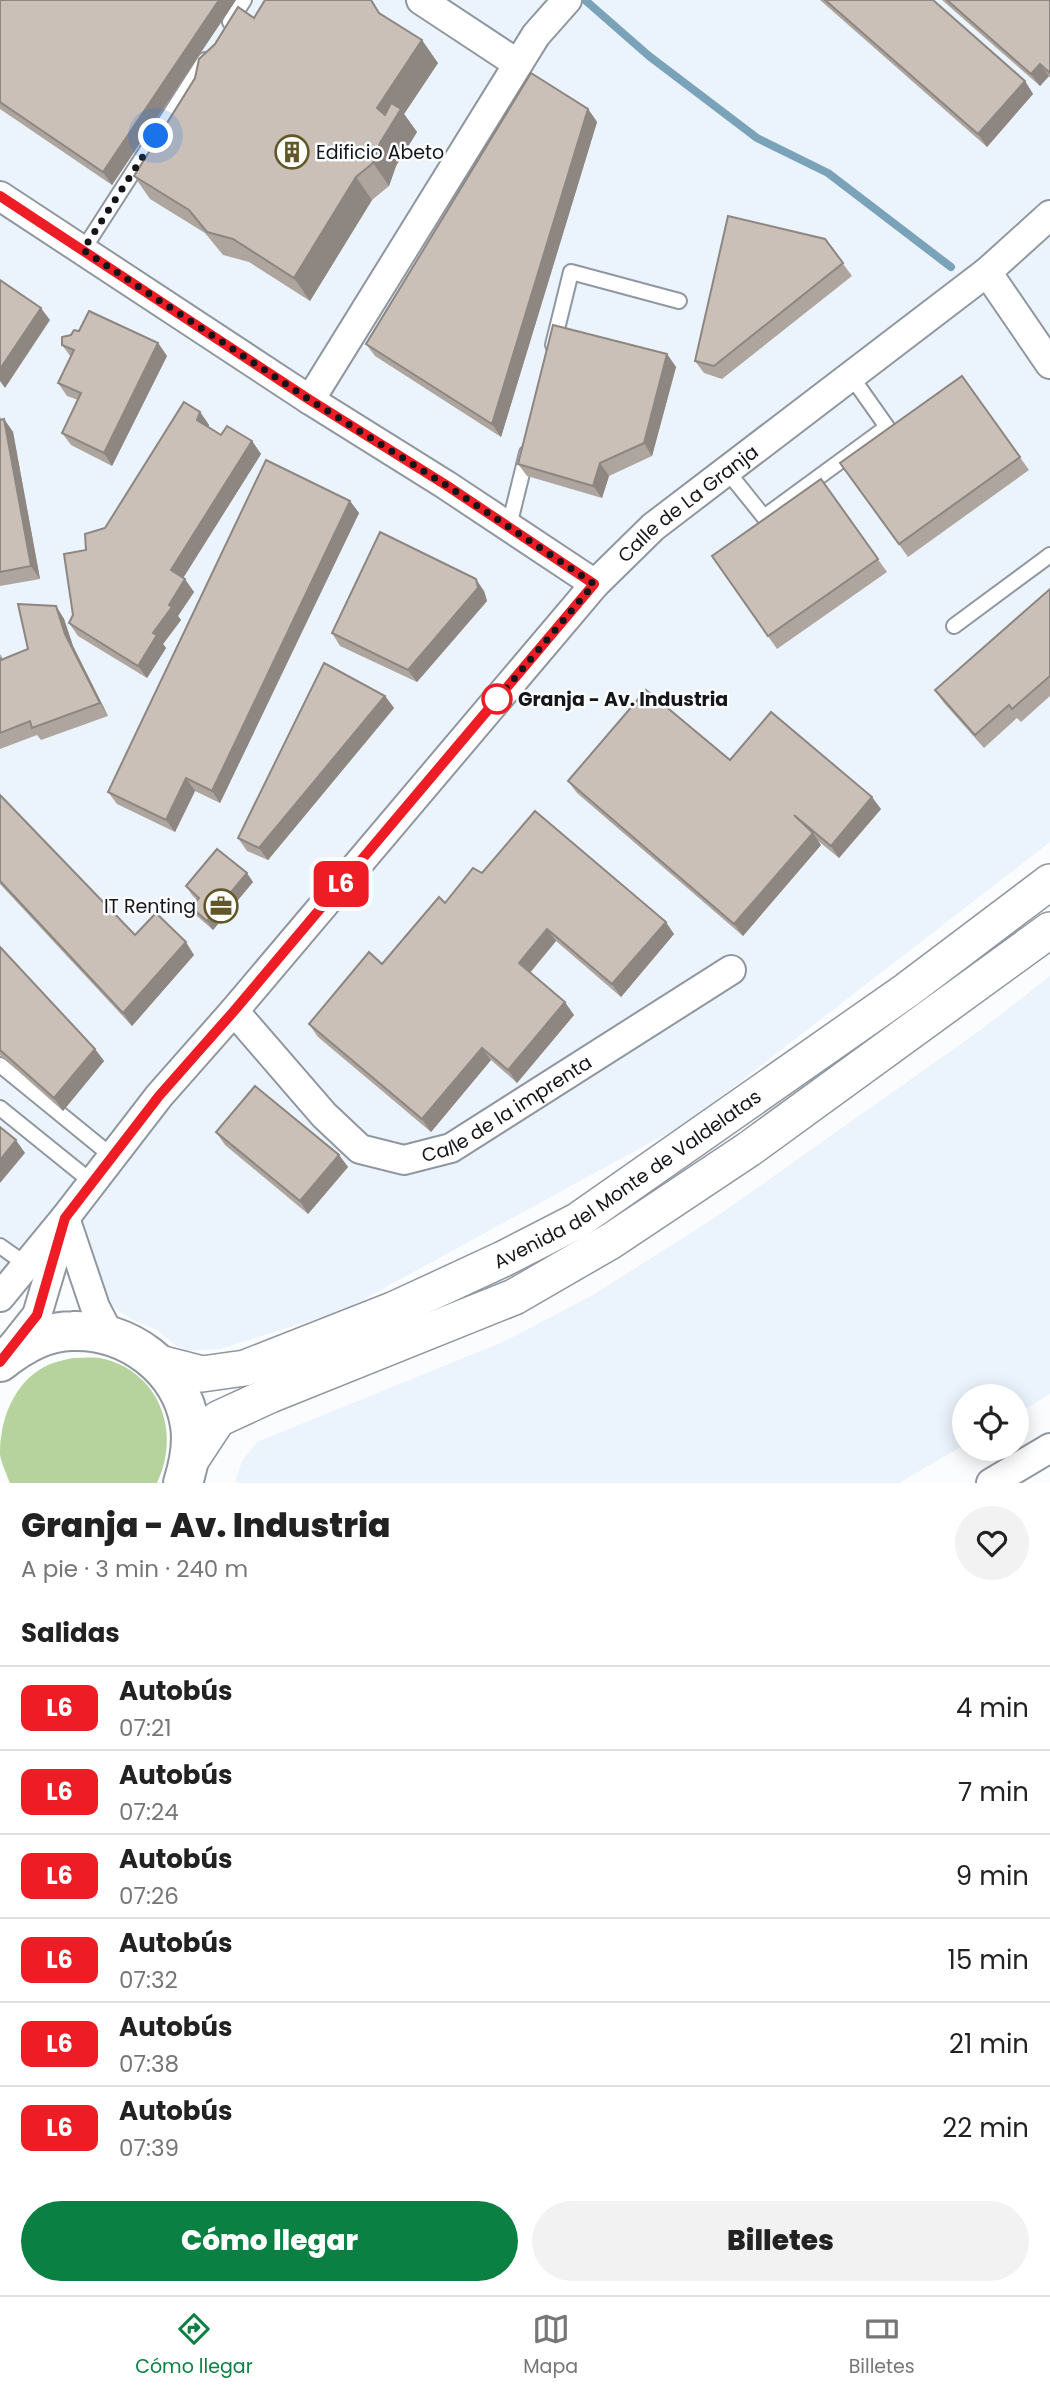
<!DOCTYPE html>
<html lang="es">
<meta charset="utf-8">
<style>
:root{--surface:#fff;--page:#f2f2f2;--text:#222;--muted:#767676;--line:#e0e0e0;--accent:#0b8043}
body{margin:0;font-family:Poppins,sans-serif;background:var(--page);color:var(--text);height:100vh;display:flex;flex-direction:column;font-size:26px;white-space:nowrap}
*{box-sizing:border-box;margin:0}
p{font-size:23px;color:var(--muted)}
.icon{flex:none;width:38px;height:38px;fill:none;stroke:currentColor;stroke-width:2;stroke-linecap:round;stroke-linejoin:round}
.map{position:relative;height:1483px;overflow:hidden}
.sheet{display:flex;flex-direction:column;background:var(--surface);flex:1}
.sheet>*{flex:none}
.badge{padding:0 14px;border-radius:10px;font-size:24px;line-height:46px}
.tools{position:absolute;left:952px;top:1384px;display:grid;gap:14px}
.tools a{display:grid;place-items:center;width:77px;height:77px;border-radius:50%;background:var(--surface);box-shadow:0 4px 18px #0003;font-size:35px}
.you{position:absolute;width:35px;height:35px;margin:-18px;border:5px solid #fff;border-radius:50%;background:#1a73e8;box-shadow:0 0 0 10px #1a73e833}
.map>.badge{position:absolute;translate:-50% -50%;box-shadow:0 0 0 4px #fff}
h2{padding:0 21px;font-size:26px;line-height:63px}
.round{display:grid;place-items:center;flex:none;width:74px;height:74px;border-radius:37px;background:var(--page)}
.summary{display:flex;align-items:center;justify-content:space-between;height:119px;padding:0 21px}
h1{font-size:33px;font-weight:800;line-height:52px}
.action{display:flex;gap:14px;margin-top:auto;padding:14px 21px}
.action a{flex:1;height:80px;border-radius:42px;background:var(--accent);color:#fff;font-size:28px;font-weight:800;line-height:80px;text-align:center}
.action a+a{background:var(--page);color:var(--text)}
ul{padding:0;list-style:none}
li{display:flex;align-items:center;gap:21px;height:84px;padding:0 21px;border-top:2px solid var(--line)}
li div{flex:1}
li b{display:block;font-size:26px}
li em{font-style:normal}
li .badge{min-width:77px;font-weight:700;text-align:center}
.dock{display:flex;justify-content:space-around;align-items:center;height:98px;border-top:2px solid var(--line);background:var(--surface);font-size:19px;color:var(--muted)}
.dock a{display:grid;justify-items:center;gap:4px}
.dock .current{color:var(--accent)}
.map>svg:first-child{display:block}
</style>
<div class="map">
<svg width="1050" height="1483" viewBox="0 0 1050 1483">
<rect width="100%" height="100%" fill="#fafcfe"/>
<g fill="#ebf3fc">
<polygon points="0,0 1050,0 1050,842 688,1122 344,1310 220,1349 188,1351 173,1344 159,1331 131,1319 116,1309 99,1288 32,1233 0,1275"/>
<polygon points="1050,976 1050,1394 1017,1414 1017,1396 964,1396 964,1445 899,1483 235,1483 242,1461 257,1442 503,1342 593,1295 716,1217 982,1029"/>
</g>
<path fill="#b6d39d" d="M73,1358C81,1358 92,1357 100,1358C159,1370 182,1432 157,1483H10L9,1481C6,1472 1,1463 0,1454C0,1419 14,1382 46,1366C54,1362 64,1360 73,1358Z"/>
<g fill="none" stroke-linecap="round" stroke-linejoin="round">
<polyline stroke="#7aa3ba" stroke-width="8" points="585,0 649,56 757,138 828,173 951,267"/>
<defs>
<g id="service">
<polyline points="230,22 244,0"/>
<polyline points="83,250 205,60"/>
<polyline points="553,345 571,272 679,301"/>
<polyline points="727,471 764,517 887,427 851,376"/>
<polyline points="509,526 527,453"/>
<polyline points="954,626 1050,555"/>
<polyline points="0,1065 113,1157"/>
<polyline points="0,1108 93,1183"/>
<polyline points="0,1246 27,1265"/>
</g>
<g id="minor">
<polyline points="421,0 518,64"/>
<polyline points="0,196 310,400 446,485 595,584"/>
<polyline points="987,272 1050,364"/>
<polyline points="310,400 536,35 567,0"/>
<path id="s1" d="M234,1011L324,1115L360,1149L404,1160L451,1148L731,970"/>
<polyline points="65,1218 95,1307 109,1334"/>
<path id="s2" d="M0,1297L65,1218L159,1096L234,1011L595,584L653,527L987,272L1050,215"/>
<polyline points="10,1349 37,1315 63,1228"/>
<polyline points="991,1483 1050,1448"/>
</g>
<g id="tertiary">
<path id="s3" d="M159,1363L202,1374L245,1368L395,1309L503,1259L577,1221L907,990L1050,882"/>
<polyline points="191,1460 218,1419 270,1395 514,1297 611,1241 749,1149 1050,930"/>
</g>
<path id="secondary" d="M0,1362C20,1346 45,1331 72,1331C128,1329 181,1368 190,1425C193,1445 189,1464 183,1483"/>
</defs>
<use href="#service" stroke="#9097a0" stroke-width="18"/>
<use href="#minor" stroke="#9097a0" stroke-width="32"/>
<use href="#tertiary" stroke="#9097a0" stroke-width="38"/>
<use href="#secondary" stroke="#9097a0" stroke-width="42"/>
<use href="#service" stroke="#fff" stroke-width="14"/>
<use href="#minor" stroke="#fff" stroke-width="28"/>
<use href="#tertiary" stroke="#fff" stroke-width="35"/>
<use href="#secondary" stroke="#fff" stroke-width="38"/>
</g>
<g fill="#aea59e">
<polygon points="0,0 236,0 112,185 0,109"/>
<polygon points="820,0 933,0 1025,81 1033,94 987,147"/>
<polygon points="942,0 1050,0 1050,78 1049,76 1040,86"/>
<polygon points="380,13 438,63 404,114 417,132 396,166 389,186 372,200 310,301 249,262 223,255 205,233 150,199 134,176 195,78 215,44 254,18"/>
<polygon points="588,109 597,122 501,437 375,356 366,344"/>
<polygon points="825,239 852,276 722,379 704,373 695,361"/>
<polygon points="71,335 158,343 167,356 112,466 71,445 62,433 78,400 67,396 58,383 71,357 62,345"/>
<polygon points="667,354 676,367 652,456 609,476 602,498 527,476 518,464"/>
<polygon points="962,376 1029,470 908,557 840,463"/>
<polygon points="200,412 209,425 208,427 221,435 252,441 261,454 183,578 194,592 178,616 181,620 163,644 166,648 147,678 78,636 69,623 73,615 86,550"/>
<polygon points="0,417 2,420 4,419 13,432 40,579 0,586"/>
<polygon points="821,479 887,572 777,649 712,556"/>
<polygon points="350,501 359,513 220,803 195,791 175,832 117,804 108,792"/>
<polygon points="1050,589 1050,696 1021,722 1017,718 984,748 944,703 935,690"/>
<polygon points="484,591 487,601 417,682 340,646 332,633"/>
<polygon points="56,606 64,619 73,646 108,716 41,740 37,735 0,749 0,654 3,659 28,649"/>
<polygon points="385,696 394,708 268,860 247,851 238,838"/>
<polygon points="730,760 881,809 839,858 817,840 821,845 743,936 577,793 568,781"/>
<polygon points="0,795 135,935 194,955 132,1026 0,884"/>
<polygon points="482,873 674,934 621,997 556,941 530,973 574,1015 517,1083 491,1060 431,1132 318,1037 309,1024 382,964 445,903"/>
<polygon points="253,882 213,930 197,916 191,907 197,900 192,895 186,886"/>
<polygon points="0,947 95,1049 104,1061 63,1111 0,1055"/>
<polygon points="216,1132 339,1155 348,1167 308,1214 225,1145"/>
</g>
<g fill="#8d8681">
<polygon points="219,0 236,0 112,185 103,172"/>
<polygon points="422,40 438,63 404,114 417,132 396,166 389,186 373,163 377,108"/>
<polygon points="1040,64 1049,76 1040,86 1031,74"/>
<polygon points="1025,81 1033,94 987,147 978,134"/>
<polygon points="588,109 597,122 501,437 492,424"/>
<polygon points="356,177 372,200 310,301 294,278"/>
<polygon points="41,308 50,320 5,388 0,381 0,369"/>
<polygon points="158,343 167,356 112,466 104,453"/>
<polygon points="667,354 676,367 652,456 644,443"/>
<polygon points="200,412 209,425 206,433 197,420"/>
<polygon points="4,419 13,432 40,579 31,566"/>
<polygon points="252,441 261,454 180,583 171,570"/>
<polygon points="600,463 609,476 602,498 593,486"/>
<polygon points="350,501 359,513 220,803 212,791"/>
<polygon points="185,579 194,592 178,616 181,620 163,644 166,648 147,678 138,666 169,605"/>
<polygon points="476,579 484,591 487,601 417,682 408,670"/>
<polygon points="56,606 64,619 73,646 108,716 100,703 65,634"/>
<polygon points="385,696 394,708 268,860 259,848"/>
<polygon points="186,778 195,791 175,832 166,820"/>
<polygon points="872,797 881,809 839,858 831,846"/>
<polygon points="813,833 821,845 743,936 734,924"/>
<polygon points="247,873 253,882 213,930 207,921"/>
<polygon points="666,922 674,934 621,997 612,984"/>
<polygon points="547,929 556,941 527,976 519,963"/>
<polygon points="186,942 194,955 132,1026 123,1013"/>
<polygon points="565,1002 574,1015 517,1083 508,1070"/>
<polygon points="482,1048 491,1060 431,1132 422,1119"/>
<polygon points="95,1049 104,1061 63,1111 54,1098"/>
<polygon points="16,1140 25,1153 0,1183 0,1160"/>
<polygon points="339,1155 348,1167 308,1214 300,1201"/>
</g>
<g fill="#cac0b8" stroke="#8d8681" stroke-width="2">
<polygon points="0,0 219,0 103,172 0,102"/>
<polygon points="265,0 371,0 379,13 422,40 377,108 385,115 391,103 401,109 380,143 373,163 356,177 294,278 233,239 207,232 189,210 134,176 195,78 199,59 215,44 238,7 254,18"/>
<polygon points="825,0 933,0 1025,81 978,134"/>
<polygon points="947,0 1050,0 1050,73 1040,64 1031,74"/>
<polygon points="531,73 588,109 492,424 366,344"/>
<polygon points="728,216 825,239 843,263 714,366 695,361"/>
<polygon points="0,280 41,308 0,369"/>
<polygon points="89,311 158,343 104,453 62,433 81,393 58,383 74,350 62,345 62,337 71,335 74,330 79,331"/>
<polygon points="553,325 667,354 644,443 600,463 593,486 518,464"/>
<polygon points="962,376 1020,457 899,544 840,463"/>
<polygon points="184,402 200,412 197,420 221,435 227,426 252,441 171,570 185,579 169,605 172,607 153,633 157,635 138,666 69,623 73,615 64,554 86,550 85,534 105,528"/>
<polygon points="4,419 31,566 0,572 0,420"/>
<polygon points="266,460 350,501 212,791 186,778 166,820 108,792"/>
<polygon points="821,479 878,559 768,636 712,556"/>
<polygon points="380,532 476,579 478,588 408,670 332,633"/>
<polygon points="1050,589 1050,676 1012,709 1009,705 975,735 935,690"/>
<polygon points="18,604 56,606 65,634 100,703 32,728 30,721 0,733 0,659 1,660 28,649"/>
<polygon points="324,663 385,696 259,848 238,838"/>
<polygon points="646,690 730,760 771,712 872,797 831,846 794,815 813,833 734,924 568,781"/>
<polygon points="0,795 135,935 156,913 186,942 123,1013 0,881"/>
<polygon points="535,811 666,922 612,984 547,929 519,963 565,1002 508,1070 482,1048 422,1119 309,1024 369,952 382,964 439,897 445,903 473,868 482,873"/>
<polygon points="217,849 247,873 207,921 191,907 199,898 186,886"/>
<polygon points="0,947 95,1049 54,1098 0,1050"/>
<polygon points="255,1086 339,1155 300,1201 216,1132"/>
<polygon points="0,1127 16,1140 0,1160"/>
</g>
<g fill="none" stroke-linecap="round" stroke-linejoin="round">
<defs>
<polyline id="line" points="0,196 310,400 446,485 594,584 234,1011 159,1096 65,1218 37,1315 0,1362"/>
</defs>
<use href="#line" stroke="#fff" stroke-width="16"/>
<use href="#line" stroke="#ee1c25" stroke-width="10"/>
<polyline stroke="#14161a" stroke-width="7" stroke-dasharray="0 12.6" points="156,136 83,250 310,400 446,485 594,584 497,699"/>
</g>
<defs>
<symbol id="building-ring" viewBox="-11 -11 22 22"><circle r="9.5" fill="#fafcfe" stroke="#615825" stroke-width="1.5"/><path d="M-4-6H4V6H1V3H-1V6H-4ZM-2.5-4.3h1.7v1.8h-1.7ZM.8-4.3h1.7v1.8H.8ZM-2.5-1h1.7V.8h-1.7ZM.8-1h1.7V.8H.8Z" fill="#615825"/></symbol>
<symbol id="office-ring" viewBox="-11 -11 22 22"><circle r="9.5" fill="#fafcfe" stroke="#615825" stroke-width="1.5"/><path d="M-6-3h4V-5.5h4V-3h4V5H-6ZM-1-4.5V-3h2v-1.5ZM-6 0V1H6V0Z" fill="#615825"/></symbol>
</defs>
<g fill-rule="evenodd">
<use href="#building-ring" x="273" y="133" width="38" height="38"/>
<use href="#office-ring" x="202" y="887" width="38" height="38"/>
</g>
<circle fill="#fff" stroke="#ee1c25" stroke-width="3.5" cx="497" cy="699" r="14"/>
<g text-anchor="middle" stroke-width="5" stroke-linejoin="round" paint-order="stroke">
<g font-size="19" fill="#14161a" stroke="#fafcfe" text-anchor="start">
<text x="316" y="159">Edificio Abeto</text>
<text x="196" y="913" text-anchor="end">IT Renting</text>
</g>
<g font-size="19" fill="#14161a" stroke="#fafcfe">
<text dy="7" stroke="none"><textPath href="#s2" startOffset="1052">Calle de La Granja</textPath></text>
<text dy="7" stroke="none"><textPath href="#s1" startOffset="348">Calle de la imprenta</textPath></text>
<text dy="7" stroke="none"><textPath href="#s3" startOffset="516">Avenida del Monte de Valdelatas</textPath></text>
</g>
<g font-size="19" font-weight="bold" fill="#14161a" stroke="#fafcfe" text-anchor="start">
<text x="518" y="706">Granja - Av. Industria</text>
</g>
</g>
</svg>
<div class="tools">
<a><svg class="icon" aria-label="locate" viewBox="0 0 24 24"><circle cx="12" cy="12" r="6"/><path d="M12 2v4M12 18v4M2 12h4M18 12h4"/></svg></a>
</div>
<div class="you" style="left:156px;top:136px"></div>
<b class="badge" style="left:341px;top:884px;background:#ee1c25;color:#fff">L6</b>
</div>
<section class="sheet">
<div class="summary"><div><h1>Granja - Av. Industria</h1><p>A pie · 3 min · 240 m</p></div><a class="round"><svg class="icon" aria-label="heart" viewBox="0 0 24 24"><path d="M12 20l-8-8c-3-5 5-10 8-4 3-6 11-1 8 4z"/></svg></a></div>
<h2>Salidas</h2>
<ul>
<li><span class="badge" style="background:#ee1c25;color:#fff">L6</span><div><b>Autobús</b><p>07:21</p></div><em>4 min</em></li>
<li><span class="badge" style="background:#ee1c25;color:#fff">L6</span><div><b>Autobús</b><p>07:24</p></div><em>7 min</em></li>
<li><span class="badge" style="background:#ee1c25;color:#fff">L6</span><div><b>Autobús</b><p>07:26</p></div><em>9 min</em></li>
<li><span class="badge" style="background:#ee1c25;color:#fff">L6</span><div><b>Autobús</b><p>07:32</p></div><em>15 min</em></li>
<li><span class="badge" style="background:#ee1c25;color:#fff">L6</span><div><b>Autobús</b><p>07:38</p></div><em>21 min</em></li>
<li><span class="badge" style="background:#ee1c25;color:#fff">L6</span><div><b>Autobús</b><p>07:39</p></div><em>22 min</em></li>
</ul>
<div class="action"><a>Cómo llegar</a><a>Billetes</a></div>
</section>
<nav class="dock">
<a class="current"><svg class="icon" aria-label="directions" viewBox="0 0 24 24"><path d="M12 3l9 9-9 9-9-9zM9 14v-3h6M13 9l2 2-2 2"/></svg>Cómo llegar</a>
<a><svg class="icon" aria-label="map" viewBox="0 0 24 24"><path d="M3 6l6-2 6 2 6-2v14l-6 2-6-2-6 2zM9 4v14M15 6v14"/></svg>Mapa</a>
<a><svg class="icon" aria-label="tickets" viewBox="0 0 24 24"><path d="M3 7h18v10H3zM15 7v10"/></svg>Billetes</a>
</nav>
